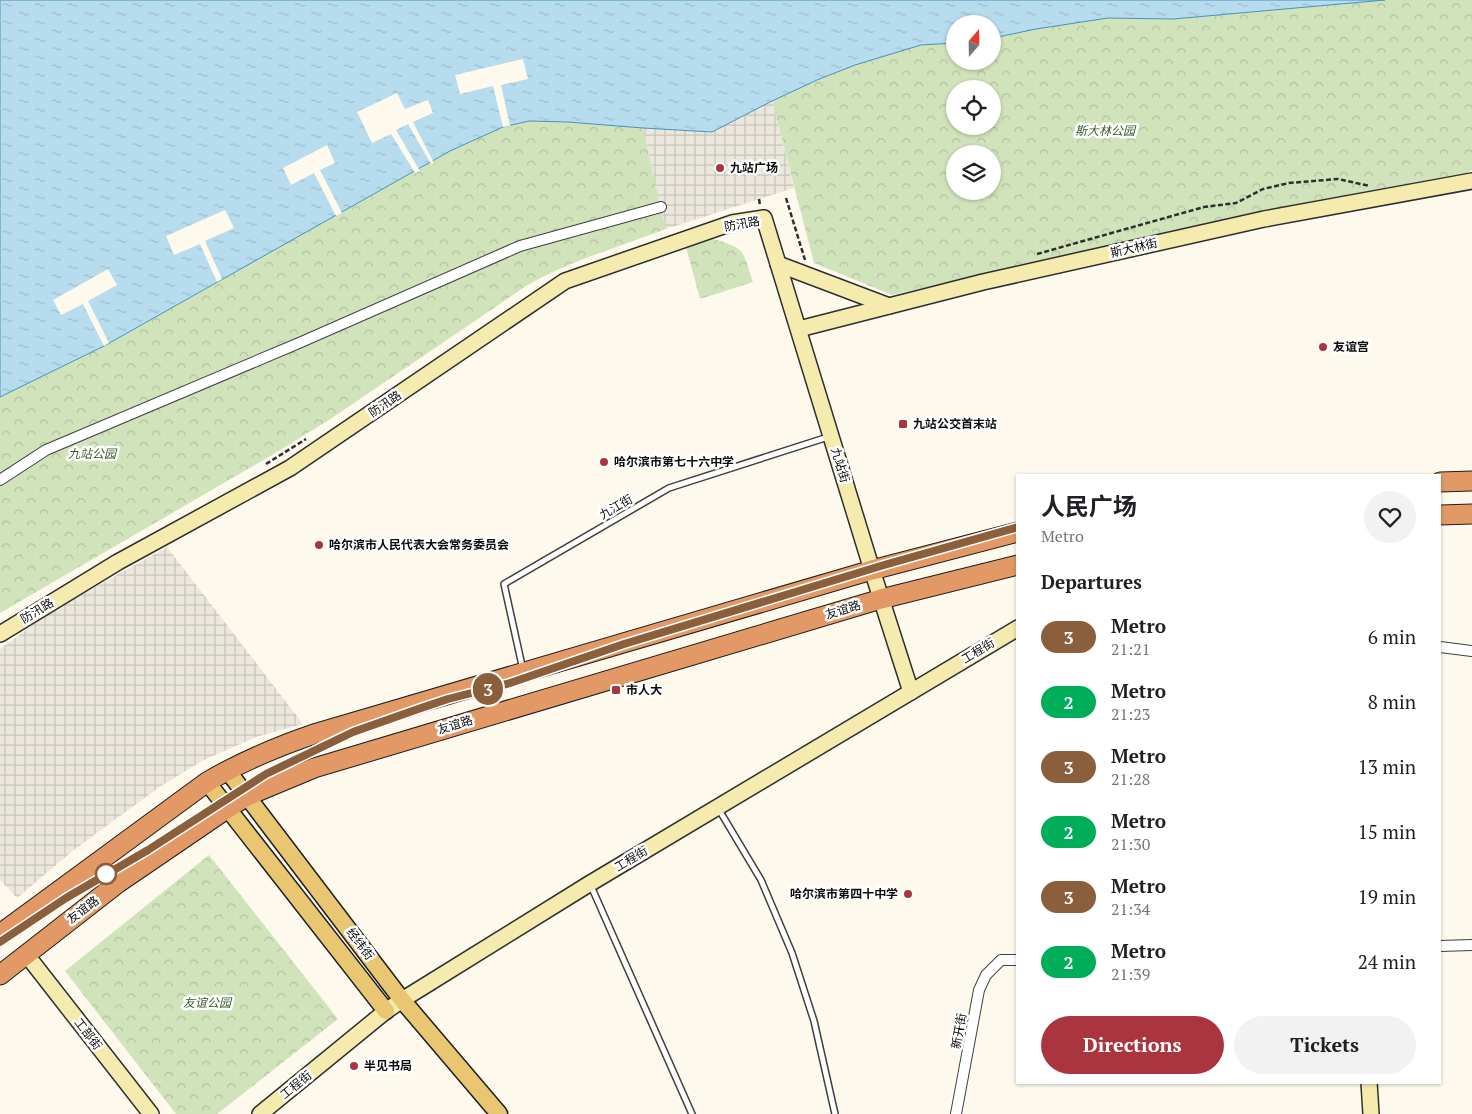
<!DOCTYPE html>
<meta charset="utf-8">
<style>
:root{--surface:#fff;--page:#f2f2f2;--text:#202124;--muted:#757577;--accent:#aa353f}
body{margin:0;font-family:"PT Serif","Noto Sans SC",serif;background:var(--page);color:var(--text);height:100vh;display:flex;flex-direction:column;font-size:19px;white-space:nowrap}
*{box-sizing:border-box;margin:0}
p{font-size:16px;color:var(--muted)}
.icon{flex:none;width:28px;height:28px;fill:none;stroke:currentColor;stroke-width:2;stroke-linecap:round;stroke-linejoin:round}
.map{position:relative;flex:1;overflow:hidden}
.side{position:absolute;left:1016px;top:474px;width:425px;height:610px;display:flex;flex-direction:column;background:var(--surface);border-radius:0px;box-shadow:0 1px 4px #0004}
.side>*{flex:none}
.badge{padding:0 10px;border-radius:16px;font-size:18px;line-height:32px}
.needle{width:32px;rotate:20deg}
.tools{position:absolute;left:946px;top:15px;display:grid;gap:10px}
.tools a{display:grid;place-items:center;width:55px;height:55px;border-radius:50%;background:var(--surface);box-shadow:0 1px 4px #0004;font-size:25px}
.map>.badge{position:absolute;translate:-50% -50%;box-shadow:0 0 0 2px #fff}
h2{padding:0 25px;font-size:19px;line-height:45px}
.round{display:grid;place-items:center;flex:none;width:52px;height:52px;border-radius:26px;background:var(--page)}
.head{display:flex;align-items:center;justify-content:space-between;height:85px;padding:0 25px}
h1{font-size:24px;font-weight:700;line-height:38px}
.action{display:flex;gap:10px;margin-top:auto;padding:10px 25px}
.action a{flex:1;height:58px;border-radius:30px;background:var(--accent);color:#fff;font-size:20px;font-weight:700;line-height:58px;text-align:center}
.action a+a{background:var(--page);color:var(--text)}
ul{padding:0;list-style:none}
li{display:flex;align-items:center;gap:15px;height:65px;padding:0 25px}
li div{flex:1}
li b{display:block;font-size:19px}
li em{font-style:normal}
li .badge{min-width:55px;font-weight:700;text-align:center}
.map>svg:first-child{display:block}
</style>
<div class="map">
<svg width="1472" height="1114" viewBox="0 0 1472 1114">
<defs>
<pattern id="park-crowns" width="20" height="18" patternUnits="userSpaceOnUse" patternTransform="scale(1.25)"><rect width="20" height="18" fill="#d1e3bb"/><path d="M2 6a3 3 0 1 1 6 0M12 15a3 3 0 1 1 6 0" fill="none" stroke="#b2c2a0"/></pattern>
<pattern id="plaza-grid" width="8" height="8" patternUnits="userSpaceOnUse" patternTransform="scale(1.25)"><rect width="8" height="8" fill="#ebe7dd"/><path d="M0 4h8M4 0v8" fill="none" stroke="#c8c5bc"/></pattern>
<pattern id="water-ripples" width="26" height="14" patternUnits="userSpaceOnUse" patternTransform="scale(1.25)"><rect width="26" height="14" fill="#b7dcee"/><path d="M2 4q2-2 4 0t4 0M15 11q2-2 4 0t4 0" fill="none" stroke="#9cbccb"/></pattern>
</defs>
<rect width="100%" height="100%" fill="#fdf9ed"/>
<g fill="url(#park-crowns)" fill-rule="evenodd">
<path d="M1385,0H1472V170L1466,173L1265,210L892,295L814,263L772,101C817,80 871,54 920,45C931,43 944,44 955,43V61H992L993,38L1036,29L1108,18L1173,19ZM955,89H992V126H955ZM955,154H992V191H955Z"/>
<path d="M529,121L568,122L643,128L666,229C619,247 569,261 526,286L332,418L272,455L0,613V397L104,346L450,151L503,127Z"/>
<path d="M713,239C747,249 742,250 753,282L700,299L686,247Z"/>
<polygon points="209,855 338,1019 217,1114 176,1114 65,971"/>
</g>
<g fill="url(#plaza-grid)">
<polygon points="772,101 794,188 666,229 643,128 712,132"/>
<polygon points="167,547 303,724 256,737 202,761 161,786 75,849 17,898 0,880 0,649 49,613"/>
</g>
<polygon fill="url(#water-ripples)" stroke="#4792bc" points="0,0 1385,0 1173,19 1108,18 1036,29 993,38 992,24 955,24 955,43 921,45 855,65 817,80 772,101 712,132 643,128 568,122 529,121 503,127 450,151 104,346 0,397"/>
<g fill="#fdf9ed">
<polygon points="523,59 528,79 501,85 510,126 503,127 493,86 460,94 455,75"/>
<polygon points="397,93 405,109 428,100 433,113 413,122 434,163 431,164 408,124 396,130 420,171 415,173 391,134 372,143 357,112"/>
<polygon points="327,145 335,163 320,170 342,213 336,216 314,173 291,185 283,168"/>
<polygon points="225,210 234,228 205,241 222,279 217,282 200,244 174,255 166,236"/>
<polygon points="108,269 117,285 88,301 109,343 104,346 83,304 61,315 53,300"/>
</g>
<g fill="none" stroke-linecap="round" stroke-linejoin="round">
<defs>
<g id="lane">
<polyline points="523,670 504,584 669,488 828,437"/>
<polyline points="718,808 761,880 792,953 814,1021 835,1114"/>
<polyline points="591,886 692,1114"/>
</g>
<g id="street">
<polyline points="0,480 46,450 299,343 520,246 661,207"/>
<polyline points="1440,647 1472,651"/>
<polyline points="1440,946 1472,945"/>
<polyline points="956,1114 979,990 986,975 1001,960 1018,960"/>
</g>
<g id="secondary">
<polyline points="778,264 889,306"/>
<polyline points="799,329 983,282 1264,219 1472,181"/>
<polyline points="0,634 118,562 290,468 565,281 732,223 764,218 872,570 911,692"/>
<polyline points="26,954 151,1114"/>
<polyline points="1369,1082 1371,1114"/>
<polyline points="260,1114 386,1011 402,1000 589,884 1018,628"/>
</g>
<g id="primary">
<polyline points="227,770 402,1000 499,1114"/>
<polyline points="207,782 386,1011"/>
</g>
<g id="highway">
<polyline points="1440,482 1472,481"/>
<polyline points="1440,515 1472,514"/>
<path d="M0,934L207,782C242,761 279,746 317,733L872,570L1018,532"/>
<polyline points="0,975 118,883 228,808 247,796 314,768 881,599 1018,565"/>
</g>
</defs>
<use href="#lane" stroke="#3f3f3f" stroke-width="8"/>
<use href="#street" stroke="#3f3f3f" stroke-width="12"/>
<use href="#secondary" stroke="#2e2e2e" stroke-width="18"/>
<use href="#primary" stroke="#1d1d1d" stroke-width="19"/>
<use href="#highway" stroke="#1d1d1d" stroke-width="21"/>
<g stroke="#2e2e2e" stroke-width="2.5" stroke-dasharray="5 2.5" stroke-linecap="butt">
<polyline points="786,198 805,260"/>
<polyline points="759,199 760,205"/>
<polyline points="1037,254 1204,207 1236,203 1263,189 1289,183 1338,179 1370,186"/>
<polyline points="266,464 306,439"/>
</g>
<use href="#lane" stroke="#fff" stroke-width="5"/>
<use href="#street" stroke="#fff" stroke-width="10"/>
<use href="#secondary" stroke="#f5ebaf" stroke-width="15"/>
<use href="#primary" stroke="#e8c672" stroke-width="16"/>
<use href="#highway" stroke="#e29965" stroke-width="19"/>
</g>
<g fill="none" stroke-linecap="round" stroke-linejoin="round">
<defs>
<polyline id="line" points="0,942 66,898 148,850 266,774 353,732 421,708 448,699 510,683 624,644 884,565 1018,527"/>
</defs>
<use href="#line" stroke="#fff" stroke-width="11"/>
<use href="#line" stroke="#8b5e3c" stroke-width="8"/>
</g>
<g fill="#aa353f" stroke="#fff" stroke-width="2">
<circle cx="720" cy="168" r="5"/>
<circle cx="1323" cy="347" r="5"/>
<rect x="898" y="419" width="10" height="10" rx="2.5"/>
<circle cx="604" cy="462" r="5"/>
<circle cx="319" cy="545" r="5"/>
<rect x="611" y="685" width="10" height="10" rx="2.5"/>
<circle cx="908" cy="894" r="5"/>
<circle cx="354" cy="1066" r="5"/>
</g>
<circle fill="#fff" stroke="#8b5e3c" stroke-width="2.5" cx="106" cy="874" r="10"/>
<g text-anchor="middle" stroke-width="5" stroke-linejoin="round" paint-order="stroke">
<g font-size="12" font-style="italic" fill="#325b24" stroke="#fff">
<text x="1105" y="135">斯大林公园</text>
<text x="92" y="458">九站公园</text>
<text x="207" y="1007">友谊公园</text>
</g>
<g font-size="12" font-weight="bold" fill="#0c0c0c" stroke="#fff" text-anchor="start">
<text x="730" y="172">九站广场</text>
<text x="1333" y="351">友谊宫</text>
<text x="913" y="428">九站公交首末站</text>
<text x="614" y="466">哈尔滨市第七十六中学</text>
<text x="329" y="549">哈尔滨市人民代表大会常务委员会</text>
<text x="626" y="694">市人大</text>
<text x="898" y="898" text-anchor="end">哈尔滨市第四十中学</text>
<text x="364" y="1070">半见书局</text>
</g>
<g font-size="12" fill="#0c0c0c" stroke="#fff">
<text transform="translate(742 224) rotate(-10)" y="4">防汛路</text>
<text transform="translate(1134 248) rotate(-13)" y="4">斯大林街</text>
<text transform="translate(385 404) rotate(-34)" y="4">防汛路</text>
<text transform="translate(840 465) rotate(73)" y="4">九站街</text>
<text transform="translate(616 507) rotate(-30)" y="4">九江街</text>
<text transform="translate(843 610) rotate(-17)" y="4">友谊路</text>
<text transform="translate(37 611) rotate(-31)" y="4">防汛路</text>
<text transform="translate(978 651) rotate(-31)" y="4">工程街</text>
<text transform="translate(455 725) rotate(-17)" y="4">友谊路</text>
<text transform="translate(631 859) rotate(-31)" y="4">工程街</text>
<text transform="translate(83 910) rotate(-37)" y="4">友谊路</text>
<text transform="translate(360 944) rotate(53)" y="4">经纬街</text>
<text transform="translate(959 1031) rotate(-80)" y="4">新开街</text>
<text transform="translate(88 1034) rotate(52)" y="4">工部街</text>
<text transform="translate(296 1085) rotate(-39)" y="4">工程街</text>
</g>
</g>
</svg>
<div class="tools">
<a><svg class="needle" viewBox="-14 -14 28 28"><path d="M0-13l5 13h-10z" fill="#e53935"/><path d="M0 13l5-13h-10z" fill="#757577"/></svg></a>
<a><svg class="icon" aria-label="locate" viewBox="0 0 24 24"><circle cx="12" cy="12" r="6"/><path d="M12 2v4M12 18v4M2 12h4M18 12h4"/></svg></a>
<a><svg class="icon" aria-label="layers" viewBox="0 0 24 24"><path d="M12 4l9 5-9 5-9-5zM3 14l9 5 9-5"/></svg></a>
</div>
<b class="badge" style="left:488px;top:689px;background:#8b5e3c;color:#fff">3</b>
<section class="side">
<div class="head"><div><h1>人民广场</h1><p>Metro</p></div><a class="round"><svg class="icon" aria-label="heart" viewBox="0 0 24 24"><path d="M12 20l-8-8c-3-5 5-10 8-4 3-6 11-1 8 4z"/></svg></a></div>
<h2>Departures</h2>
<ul>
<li><span class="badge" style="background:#8b5e3c;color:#fff">3</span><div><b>Metro</b><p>21:21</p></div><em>6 min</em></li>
<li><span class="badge" style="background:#00ae59;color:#fff">2</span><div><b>Metro</b><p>21:23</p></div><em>8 min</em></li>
<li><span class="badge" style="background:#8b5e3c;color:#fff">3</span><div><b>Metro</b><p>21:28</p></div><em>13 min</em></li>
<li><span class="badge" style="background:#00ae59;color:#fff">2</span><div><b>Metro</b><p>21:30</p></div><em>15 min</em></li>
<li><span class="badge" style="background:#8b5e3c;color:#fff">3</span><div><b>Metro</b><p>21:34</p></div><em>19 min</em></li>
<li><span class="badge" style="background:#00ae59;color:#fff">2</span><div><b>Metro</b><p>21:39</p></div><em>24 min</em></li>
</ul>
<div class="action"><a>Directions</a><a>Tickets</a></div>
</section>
</div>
